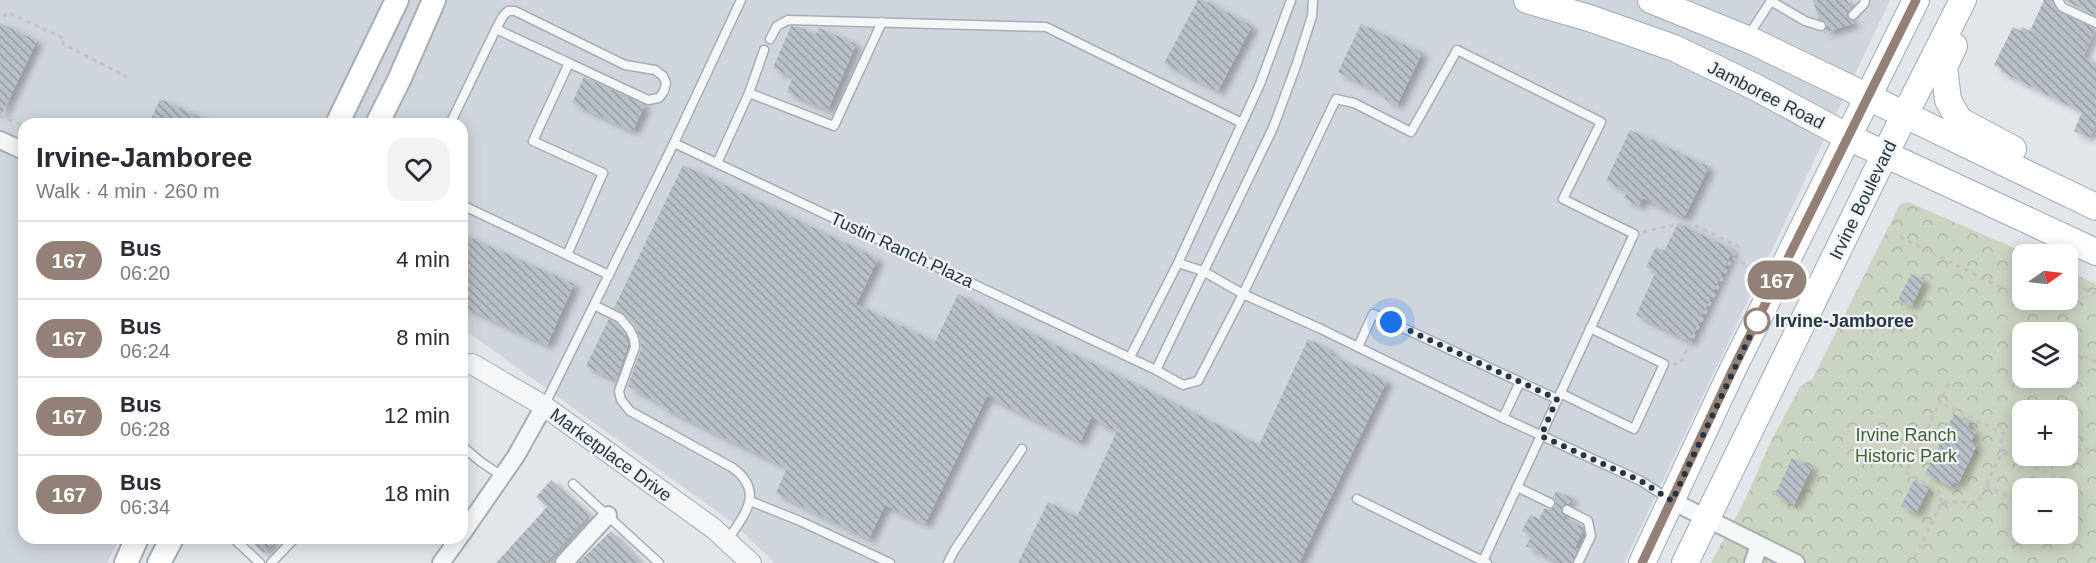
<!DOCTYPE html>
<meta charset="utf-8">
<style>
:root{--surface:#fff;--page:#f2f2f3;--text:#2b2b33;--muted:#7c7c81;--line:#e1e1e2}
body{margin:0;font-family:Arial,sans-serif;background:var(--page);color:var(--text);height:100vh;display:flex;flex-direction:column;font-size:22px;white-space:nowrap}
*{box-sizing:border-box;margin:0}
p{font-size:20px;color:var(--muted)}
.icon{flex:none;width:33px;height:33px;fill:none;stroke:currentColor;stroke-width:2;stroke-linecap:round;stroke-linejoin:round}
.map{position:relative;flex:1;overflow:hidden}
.sheet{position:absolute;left:18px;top:118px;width:450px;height:426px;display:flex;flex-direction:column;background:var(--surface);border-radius:18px;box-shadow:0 3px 15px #0003}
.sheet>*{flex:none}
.badge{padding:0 12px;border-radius:20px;font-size:21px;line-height:39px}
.needle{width:39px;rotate:76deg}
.fabs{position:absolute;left:2012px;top:244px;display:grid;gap:12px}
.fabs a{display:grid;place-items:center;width:66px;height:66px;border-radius:12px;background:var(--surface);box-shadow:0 3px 15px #0003;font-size:30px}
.you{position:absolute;width:30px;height:30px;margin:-15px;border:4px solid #fff;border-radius:50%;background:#1a73e8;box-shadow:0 0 0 9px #1a73e833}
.map>.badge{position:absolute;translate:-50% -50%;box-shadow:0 0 0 3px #fff}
.round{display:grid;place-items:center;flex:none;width:63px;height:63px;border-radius:18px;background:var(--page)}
.overview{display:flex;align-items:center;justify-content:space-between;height:102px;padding:0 18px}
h1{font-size:28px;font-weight:700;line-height:45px}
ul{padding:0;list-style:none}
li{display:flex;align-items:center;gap:18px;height:78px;padding:0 18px;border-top:2px solid var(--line)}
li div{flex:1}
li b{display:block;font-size:22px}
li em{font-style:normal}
li .badge{min-width:66px;font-weight:700;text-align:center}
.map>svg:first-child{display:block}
</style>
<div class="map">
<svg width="2096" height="563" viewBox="0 0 2096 563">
<defs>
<pattern id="park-crowns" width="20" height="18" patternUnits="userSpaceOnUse" patternTransform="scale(1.5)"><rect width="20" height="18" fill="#c9d4c1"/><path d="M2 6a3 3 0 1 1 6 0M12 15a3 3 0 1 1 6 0" fill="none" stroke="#adb7a7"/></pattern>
<pattern id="building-back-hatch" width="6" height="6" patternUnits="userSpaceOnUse" patternTransform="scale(1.5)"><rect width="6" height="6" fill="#b7bfc7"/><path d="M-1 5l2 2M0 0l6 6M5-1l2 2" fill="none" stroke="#959ca3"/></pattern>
<filter id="shadow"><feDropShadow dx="6" dy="4" stdDeviation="3" flood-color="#0004"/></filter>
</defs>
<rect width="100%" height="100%" fill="#e1e6ea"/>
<polygon fill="#ced5dc" points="0,0 1890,0 1624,563 775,563 732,522 462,328 462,124 24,124 24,538 119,539 107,563 0,563"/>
<path fill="url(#park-crowns)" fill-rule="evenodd" d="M1908,202L2030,255H2022V300H2067V271L2096,284V563H1711L1745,500L1771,441L1800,387L1813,378L1900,204ZM2022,333H2067V378H2022ZM2022,411H2067V456H2022ZM2022,489H2067V534H2022Z"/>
<g fill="url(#building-back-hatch)" filter="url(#shadow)">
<polygon points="1198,0 1204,0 1252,26 1218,91 1164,63"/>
<polygon points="1813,0 1847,0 1851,8 1847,13 1847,17 1855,23 1824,33 1827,24 1819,19"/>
<polygon points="2044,0 2052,0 2059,12 2096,29 2083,57 2096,63 2096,125 2089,138 2074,131 2082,112 2000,71 2002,69 1994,65 2013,27 2021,31 2022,27 2030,31"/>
<polygon points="2065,0 2096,0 2096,16 2067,2"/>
<polygon points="0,23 37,41 0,118"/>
<polygon points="1361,24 1422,53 1397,105 1385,99 1384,94 1338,72"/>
<polygon points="791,26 798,27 816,34 819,28 856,44 828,110 787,92 793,77 773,68"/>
<polygon points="584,77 645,105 633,131 572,103"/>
<polygon points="160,99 215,124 149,124"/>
<polygon points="1630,130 1709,167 1684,218 1643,198 1639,206 1624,198 1627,191 1606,181"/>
<polygon points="683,165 878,259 856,304 935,342 958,294 985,308 984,310 1259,445 1308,339 1332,351 1330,355 1387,381 1299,563 1018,563 1048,502 1077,517 1117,431 1091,418 1080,442 987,396 925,524 885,505 869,539 776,493 787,468 662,407 663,405 628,386 641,349 640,338 635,326 625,314 614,308"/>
<polygon points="1678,223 1733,250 1690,342 1636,315 1656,271 1646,267 1656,247 1664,251"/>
<polygon points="462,234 574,284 547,345 462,306"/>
<polygon points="1911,274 1924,280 1912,306 1898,300"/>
<polygon points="609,319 616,323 625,333 628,346 616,381 586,366"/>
<polygon points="1954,414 1970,422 1968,428 1976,432 1971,442 1977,445 1958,484 1953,482 1951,487 1925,474"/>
<polygon points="1792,458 1812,467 1794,505 1775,495"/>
<polygon points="551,480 589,515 545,563 496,563 547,507 536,497"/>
<polygon points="1914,480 1929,488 1916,513 1901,506"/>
<polygon points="1556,491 1572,498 1569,504 1564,504 1561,508 1561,513 1564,516 1563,518 1583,527 1583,530 1575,548 1578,549 1572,563 1560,563 1526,546 1532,535 1522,531 1530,515 1539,519 1544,509 1551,509 1555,506 1556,502 1553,497"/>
<polygon points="611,531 641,563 578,563 583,558"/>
<polygon points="248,538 277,538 264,553"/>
</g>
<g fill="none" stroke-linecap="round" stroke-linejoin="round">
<defs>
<g id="service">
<polyline points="741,0 674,143 1156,370 1273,128 1296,66 1312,16 1313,0"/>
<polyline points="2058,0 2062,7 2096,23"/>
<polyline points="1853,15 1864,4 1865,0"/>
<polyline points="496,29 503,16 508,11 515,11 625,65 655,70 663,76 666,83 664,91 659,98 648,100 569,63"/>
<polyline points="1748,36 1771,1 1805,21 1821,26"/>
<polyline points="770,39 777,26 788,20 1046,27 1242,123"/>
<polyline points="749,93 764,50"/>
<polyline points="450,124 496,29 569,63 533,141 603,173 567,255"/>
<polyline points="717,163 749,93 834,126 882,22"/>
<polyline points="462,205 609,275"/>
<polyline points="1178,263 1203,271 1243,294 1321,329 1503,418 1641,481 1669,499"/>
<path d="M594,305L620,318L630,330L634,339L635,347L619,391L621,400L630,411L733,468C766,493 743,516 727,541"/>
<polyline points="1358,347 1373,314 1557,399"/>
<polyline points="1130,357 1178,263 1260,84 1291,0"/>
<polyline points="1156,370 1183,385 1198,381 1243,294 1336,99 1354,103 1411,132 1457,50 1601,122 1563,199 1634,234 1483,561"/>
<polyline points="1560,393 1634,429 1664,364 1590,328"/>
<polyline points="544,406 674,143"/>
<polyline points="1503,418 1520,382"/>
<polyline points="462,446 481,462 502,476"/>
<polyline points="573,484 659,563"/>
<polyline points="1517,487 1550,503"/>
<polyline points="1357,499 1487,563"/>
<polyline points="750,501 800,521 890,563"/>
<polyline points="1567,510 1588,521 1591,536 1578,563"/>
<polyline points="233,538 260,563"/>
<polyline points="271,563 295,538"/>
<polyline points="948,563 954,551 1022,449"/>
</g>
<g id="minor">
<polyline points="0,140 24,151"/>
<polyline points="1672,501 1796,563"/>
<polyline points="462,534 516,456 544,406"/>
<polyline points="441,563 459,538"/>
<polyline points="564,563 608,515"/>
<polyline points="1753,563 1759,545"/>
</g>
<polyline id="tertiary" points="472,364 544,406 713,528 751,563"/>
<g id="secondary">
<polyline points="337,124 397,0"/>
<polyline points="377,124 399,80 434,0"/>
<polyline points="126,563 137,538"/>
<polyline points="159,563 172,538"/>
</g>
<g id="primary">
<polyline points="1527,0 1589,18 1674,48 1757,88 1848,137 2096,252"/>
<polyline points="1651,0 1752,41 2096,207"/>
<polyline points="1954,46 1944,67 1948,100 1959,120 2013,149"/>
<polyline points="1642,563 1733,369 1916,0"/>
<polyline points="1685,563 1885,154 1963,0"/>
</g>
</defs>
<use href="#service" stroke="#a6adb4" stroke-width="11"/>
<use href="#minor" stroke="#a6adb4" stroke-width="20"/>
<use href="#tertiary" stroke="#a6adb4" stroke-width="22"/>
<use href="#secondary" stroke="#a6adb4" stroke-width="26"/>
<use href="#primary" stroke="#9facb6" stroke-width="28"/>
<g stroke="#bfc4c9" stroke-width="3" stroke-dasharray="4.5 4.5" stroke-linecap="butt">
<polyline points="4,17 7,12 65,39 63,44 127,77"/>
<polyline points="0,116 24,126"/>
<polyline points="1643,232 1688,222 1738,246 1732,258"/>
<polyline points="1900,237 2022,298"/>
<polyline points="2067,281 2096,294"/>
<polyline points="2026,300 2041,308"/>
<polyline points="2032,333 2029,332 2045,300"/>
<polyline points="2067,349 2096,362"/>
<polyline points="1673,364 1680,364 1732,258 1753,268"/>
<polyline points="2067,450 2096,449"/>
<polyline points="2004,452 2022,451"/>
<polyline points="2002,453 2073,484 2078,493 2076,508 2067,517"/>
<polyline points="1986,486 2022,503"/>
<polyline points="1942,502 1938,489 1906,473 1949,383"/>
<polyline points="1915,557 1942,502 1978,502 2002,453 2000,444 2004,434 1940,402"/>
</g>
<use href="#service" stroke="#f4f6f8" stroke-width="8"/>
<use href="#minor" stroke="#f4f6f8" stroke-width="16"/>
<use href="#tertiary" stroke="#f4f6f8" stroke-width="20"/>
<use href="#secondary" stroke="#fff" stroke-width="22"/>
<use href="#primary" stroke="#fff" stroke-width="26"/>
</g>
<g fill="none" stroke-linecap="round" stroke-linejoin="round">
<defs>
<polyline id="line" points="1642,563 1733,369 1916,0"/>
</defs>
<use href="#line" stroke="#fff" stroke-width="14"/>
<use href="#line" stroke="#938177" stroke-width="9"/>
<polyline stroke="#283542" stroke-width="6" stroke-dasharray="0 10.8" points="1391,322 1557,399 1541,436 1641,481 1672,501 1757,321"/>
</g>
<circle fill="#fff" stroke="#938177" stroke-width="3" cx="1757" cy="321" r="12"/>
<g text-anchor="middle" stroke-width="4.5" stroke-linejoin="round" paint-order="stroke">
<g font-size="18" fill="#283542" stroke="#f0f4f7">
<text transform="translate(1766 95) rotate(27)" y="6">Jamboree Road</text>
<text transform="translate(1863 200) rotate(-64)" y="6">Irvine Boulevard</text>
<text transform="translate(902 250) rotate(25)" y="6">Tustin Ranch Plaza</text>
<text transform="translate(611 455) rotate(36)" y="6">Marketplace Drive</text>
</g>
<g font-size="18" font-weight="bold" fill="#283542" stroke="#f0f4f7" text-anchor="start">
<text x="1775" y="327">Irvine-Jamboree</text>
</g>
<g font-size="18" fill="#425f35" stroke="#f0f4f7">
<text x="1906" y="441">Irvine Ranch<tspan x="1906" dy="21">Historic Park</tspan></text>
</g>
</g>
</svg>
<div class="fabs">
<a><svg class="needle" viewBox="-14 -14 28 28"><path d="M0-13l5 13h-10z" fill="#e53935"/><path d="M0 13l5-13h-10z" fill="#7c7c81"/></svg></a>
<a><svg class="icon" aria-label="layers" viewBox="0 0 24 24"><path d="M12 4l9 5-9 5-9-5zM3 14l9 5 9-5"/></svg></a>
<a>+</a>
<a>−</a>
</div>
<div class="you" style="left:1391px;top:322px"></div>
<b class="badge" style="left:1777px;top:280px;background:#938177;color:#fff">167</b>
<section class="sheet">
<div class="overview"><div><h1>Irvine-Jamboree</h1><p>Walk · 4 min · 260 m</p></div><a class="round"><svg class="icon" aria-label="heart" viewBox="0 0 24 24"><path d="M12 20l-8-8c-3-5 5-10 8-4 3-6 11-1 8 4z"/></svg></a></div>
<ul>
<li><span class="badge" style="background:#938177;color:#fff">167</span><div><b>Bus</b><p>06:20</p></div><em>4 min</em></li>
<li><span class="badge" style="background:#938177;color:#fff">167</span><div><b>Bus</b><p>06:24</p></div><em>8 min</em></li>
<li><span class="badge" style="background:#938177;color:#fff">167</span><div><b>Bus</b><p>06:28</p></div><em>12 min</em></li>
<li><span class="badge" style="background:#938177;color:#fff">167</span><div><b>Bus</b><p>06:34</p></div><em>18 min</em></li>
</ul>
</section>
</div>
